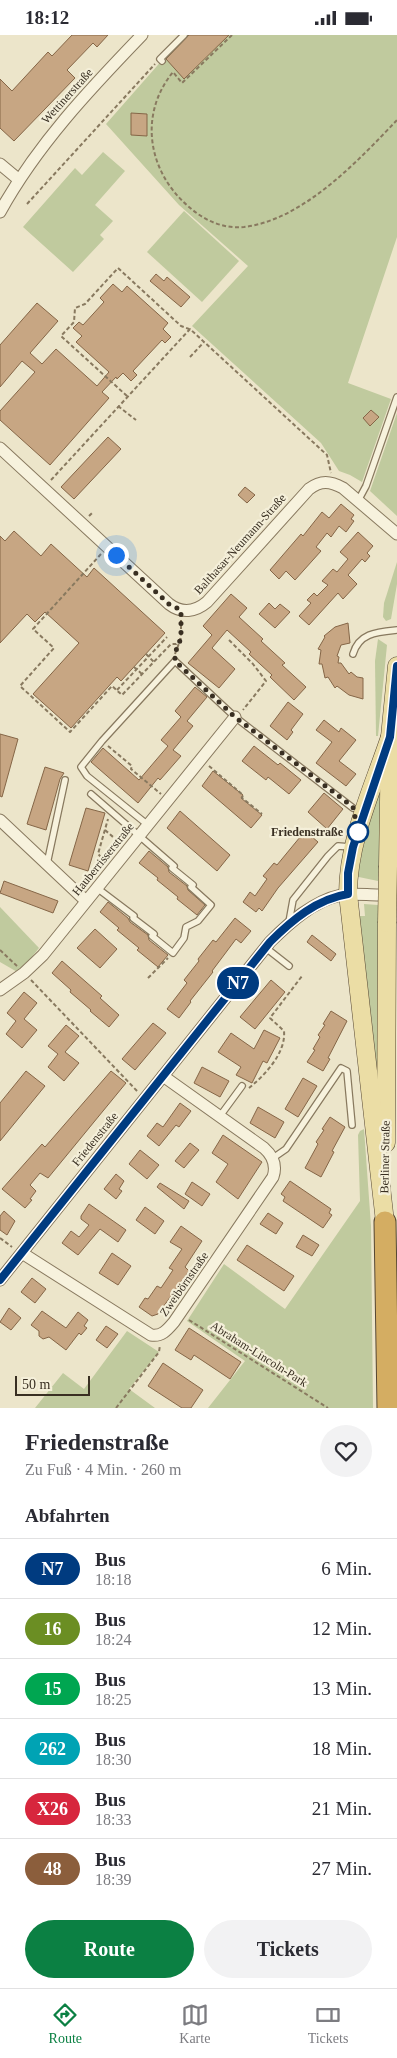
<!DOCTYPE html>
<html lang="de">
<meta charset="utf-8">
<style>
:root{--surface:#fff;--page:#f2f2f3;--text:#2b2b33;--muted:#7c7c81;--line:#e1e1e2;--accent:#0b8043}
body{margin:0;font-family:"Times New Roman",serif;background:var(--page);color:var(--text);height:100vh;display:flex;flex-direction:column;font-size:19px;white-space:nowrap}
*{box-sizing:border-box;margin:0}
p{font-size:16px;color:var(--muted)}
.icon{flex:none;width:28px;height:28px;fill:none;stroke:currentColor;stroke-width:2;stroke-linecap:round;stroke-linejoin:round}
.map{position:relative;height:1373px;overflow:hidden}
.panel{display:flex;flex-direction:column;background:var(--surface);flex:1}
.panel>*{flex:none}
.badge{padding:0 10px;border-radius:16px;font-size:18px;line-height:32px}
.scale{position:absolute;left:15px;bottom:12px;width:75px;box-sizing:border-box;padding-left:5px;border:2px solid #392f22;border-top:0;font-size:14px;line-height:18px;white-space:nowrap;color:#392f22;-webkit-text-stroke:4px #f4efd9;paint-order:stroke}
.you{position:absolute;width:25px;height:25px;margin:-12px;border:4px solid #fff;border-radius:50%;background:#1a73e8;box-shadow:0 0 0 8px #1a73e833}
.map>.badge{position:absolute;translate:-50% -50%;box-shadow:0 0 0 2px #fff}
h2{padding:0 25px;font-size:19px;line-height:45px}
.round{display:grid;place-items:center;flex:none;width:52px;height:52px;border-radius:26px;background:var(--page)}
.overview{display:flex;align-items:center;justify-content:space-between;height:85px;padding:0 25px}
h1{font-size:24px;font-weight:600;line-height:38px}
.cta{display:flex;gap:10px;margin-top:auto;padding:10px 25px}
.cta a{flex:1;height:58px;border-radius:30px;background:var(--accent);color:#fff;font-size:20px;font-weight:600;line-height:58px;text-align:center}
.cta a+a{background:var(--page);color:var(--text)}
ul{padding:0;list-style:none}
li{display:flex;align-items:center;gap:15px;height:60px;padding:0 25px;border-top:1px solid var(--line)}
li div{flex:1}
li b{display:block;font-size:19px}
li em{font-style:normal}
li .badge{min-width:55px;font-weight:700;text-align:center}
.status{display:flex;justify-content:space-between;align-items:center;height:35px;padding:0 25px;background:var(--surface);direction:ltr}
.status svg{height:14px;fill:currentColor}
.menu{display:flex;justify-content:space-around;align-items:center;height:70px;border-top:1px solid var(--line);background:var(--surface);font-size:14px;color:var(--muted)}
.menu a{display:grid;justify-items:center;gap:2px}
.menu .on{color:var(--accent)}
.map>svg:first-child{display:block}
</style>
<div class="status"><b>18:12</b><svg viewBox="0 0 49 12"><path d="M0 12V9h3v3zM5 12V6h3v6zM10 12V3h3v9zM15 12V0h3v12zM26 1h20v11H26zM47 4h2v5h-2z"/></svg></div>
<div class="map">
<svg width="397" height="1373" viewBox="0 0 397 1373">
<rect width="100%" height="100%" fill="#ece5ca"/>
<g fill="#c0ca9e">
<polygon points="187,0 397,0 397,202 348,348 391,364 362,447 350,440 339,436 321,408 192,291 248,231 179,170 106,89 164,23"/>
<polygon points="103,117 125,136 95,170 113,186 100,200 104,204 73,237 23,192 75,133 82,140"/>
<polygon points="184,176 239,226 202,267 147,217"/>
<polygon points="397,378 397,481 370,456"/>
<polygon points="397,527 397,549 391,584 386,586 383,582 384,568"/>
<polygon points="378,604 387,610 378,701 376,701 375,626"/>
<polygon points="383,733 380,829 378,846 354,841"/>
<polygon points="364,869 378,870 381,1085 356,881 365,881"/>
<polygon points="0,872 39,913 19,938 0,927"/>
<polygon points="364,1094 371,1191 373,1373 208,1373 245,1326 187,1286 224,1229 285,1274 360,1166 358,1100 360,1096"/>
<polygon points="127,1296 159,1317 129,1354 155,1373 35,1373 63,1338 84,1354"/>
</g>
<g fill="#c7a683" stroke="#856647">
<polygon points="72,0 108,0 97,12 93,8 67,35 75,43 14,106 0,93 0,44 12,56 48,17 52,21"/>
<polygon points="189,0 229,0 184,44 166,24"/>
<polygon points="131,78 147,79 147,101 131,100"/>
<polygon points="156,239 164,246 167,242 190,262 181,272 150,246"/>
<polygon points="113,249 122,257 127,251 168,288 163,294 171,302 165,308 162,305 133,336 137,340 131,346 123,338 117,344 116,342 102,357 109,363 50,430 0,385 0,376 35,337 22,326 0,352 0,310 37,268 58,286 30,318 42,329 56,314 97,351 109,337 76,307 82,301 73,293 79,287 83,290 104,267 100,263"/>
<polygon points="371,375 379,382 370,391 363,383"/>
<polygon points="108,402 121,414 74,464 61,452"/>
<polygon points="245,452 255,460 247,468 238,460"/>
<polygon points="341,469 354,480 351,484 354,486 346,497 339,491 331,502 327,498 316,512 321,516 295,545 286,536 279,544 270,535 301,499 303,501 322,477 329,483"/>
<polygon points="14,496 41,521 51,509 87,542 94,533 165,598 121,646 117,642 71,693 33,659 79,608 45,577 35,587 27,579 0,608 0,501 5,506"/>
<polygon points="358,497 373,511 367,518 370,521 365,527 362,524 348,540 357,549 343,564 338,558 309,590 299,581 311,568 307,565 314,558 317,561 328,550 322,546 333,534 337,537 348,524 340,517"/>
<polygon points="231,559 247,573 239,582 263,604 261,606 285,628 282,630 306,652 294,665 270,642 272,640 249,619 251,617 227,595 212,613 235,634 219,653 188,628 212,600 203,591"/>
<polygon points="269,568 275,574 280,569 290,577 275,593 259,579"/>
<polygon points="348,588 350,608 341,610 337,621 339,622 338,628 341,628 349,639 351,637 357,642 363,643 363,664 349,660 337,651 335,653 328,642 325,643 322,629 319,629 321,615 318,614 325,602 324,601 335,592"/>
<polygon points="195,652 207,662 187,686 193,691 173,715 181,721 160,745 158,743 138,768 91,727 103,713 139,745 168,711 161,705 181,682 175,676"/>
<polygon points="288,667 303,679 291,695 293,697 287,705 270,691"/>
<polygon points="324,685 339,697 341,693 356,705 339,726 356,739 346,751 316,728 332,707 316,695"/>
<polygon points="0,699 18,704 2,762 0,761"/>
<polygon points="254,711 278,730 280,728 301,745 289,759 268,742 266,745 242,726"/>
<polygon points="45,732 64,738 60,744 46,795 27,789"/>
<polygon points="213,736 243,760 241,763 262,780 251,793 202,751"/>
<polygon points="324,758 343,774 327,794 308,777"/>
<polygon points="86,773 105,778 88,836 69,830"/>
<polygon points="180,776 230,820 217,836 167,793"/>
<polygon points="305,796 318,807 278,853 262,876 259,873 256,877 243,867 250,857 255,861 267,844 263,841 274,828 277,830"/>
<polygon points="149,816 168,832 169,837 187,851 188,855 205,870 197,880 177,864 178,862 157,845 158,843 139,828"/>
<polygon points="4,846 58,866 53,878 0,858"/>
<polygon points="108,867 128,883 130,887 148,900 149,905 168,920 158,932 137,915 139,913 117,895 119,893 100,877"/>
<polygon points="235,883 251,896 241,908 236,904 212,936 213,937 190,966 191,967 179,983 167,974 187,948 184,945 199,926 198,924 213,905 216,907"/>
<polygon points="95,894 117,914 100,933 77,913"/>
<polygon points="312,900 336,919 331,926 307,907"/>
<polygon points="62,926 102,961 100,963 119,980 109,992 90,976 91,975 70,957 71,955 52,938"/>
<polygon points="271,945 285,957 255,994 240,982"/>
<polygon points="24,957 37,968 24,984 37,995 22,1013 6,999 16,986 7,978"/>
<polygon points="331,976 347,986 328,1023 330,1024 323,1036 307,1027 315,1015 313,1014 320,1002 318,1000 325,990 323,989"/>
<polygon points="153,988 166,998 135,1035 122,1024"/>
<polygon points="66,990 79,1001 65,1017 79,1028 64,1046 48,1032 58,1019 48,1011"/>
<polygon points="264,995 280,1003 267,1028 263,1026 252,1048 236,1040 241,1032 218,1017 231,998 254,1014"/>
<polygon points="202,1032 229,1046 220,1062 194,1048"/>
<polygon points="26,1036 45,1051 0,1106 0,1068"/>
<polygon points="111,1036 126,1048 48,1143 40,1138 30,1150 36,1156 30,1164 32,1165 25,1173 2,1154 42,1109 45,1112"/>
<polygon points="303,1043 317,1051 298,1082 285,1074"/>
<polygon points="180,1068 191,1076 179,1092 176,1090 159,1111 147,1101 157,1088 163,1092"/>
<polygon points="258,1072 284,1087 275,1103 250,1088"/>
<polygon points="330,1082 345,1092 332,1116 334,1117 321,1142 305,1133 318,1109 316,1107 324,1095 322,1094"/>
<polygon points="223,1100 262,1127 238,1164 216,1147 228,1129 212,1118"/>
<polygon points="190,1108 199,1115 184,1133 175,1126"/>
<polygon points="140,1115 159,1130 147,1144 129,1129"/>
<polygon points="116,1139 124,1146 119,1154 122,1156 116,1164 104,1154"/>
<polygon points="290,1146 331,1174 329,1178 332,1180 323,1193 283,1166 285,1162 281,1159"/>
<polygon points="192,1147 210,1159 202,1171 185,1159"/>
<polygon points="160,1148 189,1166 184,1174 157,1152"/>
<polygon points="89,1169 126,1195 118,1207 100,1194 78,1220 62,1208 71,1196 79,1202 89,1190 81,1184 81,1181"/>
<polygon points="145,1172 164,1186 155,1199 136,1185"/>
<polygon points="4,1176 15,1186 7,1200 0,1195 0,1181"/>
<polygon points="268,1178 283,1188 276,1199 260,1189"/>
<polygon points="181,1191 202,1206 185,1232 189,1236 158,1279 152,1281 139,1272 145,1263 148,1264 157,1251 161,1253 173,1235 169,1233 182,1214 170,1207"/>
<polygon points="303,1200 319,1210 312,1221 296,1212"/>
<polygon points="247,1210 294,1241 284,1256 237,1225"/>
<polygon points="112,1218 131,1231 118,1250 99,1238"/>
<polygon points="32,1243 46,1254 35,1268 21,1257"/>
<polygon points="9,1273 21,1283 11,1295 0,1287"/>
<polygon points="42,1276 66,1293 78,1277 88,1285 84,1291 87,1293 81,1300 79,1298 66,1315 49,1302 43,1304 39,1301 39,1296 31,1290"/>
<polygon points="106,1291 118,1299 107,1313 96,1305"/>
<polygon points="189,1293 241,1327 230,1344 194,1320 191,1325 175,1315"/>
<polygon points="163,1328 203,1355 191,1373 182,1373 148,1351"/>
</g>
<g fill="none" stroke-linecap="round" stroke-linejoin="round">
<defs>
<g id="lane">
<polyline points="162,26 160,24 184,0"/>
<polyline points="359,464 366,451 397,362"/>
<path d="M353,619C359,598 377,597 397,595"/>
<polyline points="91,759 174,831 172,833 193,850 191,852 211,870 198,886 186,892 184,903 173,918 152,901 154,899 133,883 134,881 97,853"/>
<polyline points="148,790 87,741 81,732 102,706 175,626 235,682 353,773"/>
<polyline points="47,829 65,745"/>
<polyline points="289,887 293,865 328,821 338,811 351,812"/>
<polyline points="266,913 289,931"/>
<polyline points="220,1081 242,1051"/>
<polyline points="273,1123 286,1114 341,1033 347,1036 352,1090"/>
</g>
<g id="street">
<polyline points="0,129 18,144"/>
<path d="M0,177C37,110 89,55 142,0"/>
<path d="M0,413L169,569C182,579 195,577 207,567L309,454C321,445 330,446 343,453L397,499"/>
<polyline points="0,785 86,866"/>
<polyline points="0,955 24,938 43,920 235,682"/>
<path d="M22,1218L151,1300C162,1302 168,1294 174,1287L273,1142C277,1130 273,1121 264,1113L163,1041"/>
<path d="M0,1245L270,907C289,888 313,866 341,860C353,858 367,860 379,860"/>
</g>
<g id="primary">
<polyline points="388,831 390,702 397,631"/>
<polyline points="386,1108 387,888"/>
<path d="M385,1187L348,859C348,805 373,753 390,702"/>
</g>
<polyline id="highway" points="385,1187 388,1373"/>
</defs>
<use href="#lane" stroke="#88795f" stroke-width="8"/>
<use href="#street" stroke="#88795f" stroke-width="13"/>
<use href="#primary" stroke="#564733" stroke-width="19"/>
<use href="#highway" stroke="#564733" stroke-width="23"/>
<g stroke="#88795f" stroke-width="2" stroke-dasharray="4 2.5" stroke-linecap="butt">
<path d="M232,0L182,48L173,37C138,80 148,137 189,172C204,185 222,194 244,192C303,185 358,126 397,85"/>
<polyline points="27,169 155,29"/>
<polyline points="190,322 204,307"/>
<polyline points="127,361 61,301 74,287 75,273 85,269 118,233 181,291 189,294"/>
<polyline points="118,371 136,385"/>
<polyline points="51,445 190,294 327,420 331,438"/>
<polyline points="89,481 93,477"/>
<polyline points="101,519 33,594 54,613 20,651 70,697 112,651 122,660 171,609 176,609 181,603"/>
<polyline points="229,605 253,629 266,646 243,675"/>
<polyline points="175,619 181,603 181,585"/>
<polyline points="117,655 167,602"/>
<polyline points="108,711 132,731 131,734 161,759"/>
<polyline points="209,731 243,760 242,763 262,779"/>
<polyline points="105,795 120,808"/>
<polyline points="106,827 98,819 108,784"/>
<polyline points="0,915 17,931"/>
<polyline points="148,943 168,923"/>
<polyline points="31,945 138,1057"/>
<path d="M249,1053C265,1040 286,1018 284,996L270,983L302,941"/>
<polyline points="0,1203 12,1212"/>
<polyline points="189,1285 328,1373"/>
<polyline points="116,1373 159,1317 160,1310"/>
</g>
<use href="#lane" stroke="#f7f2dd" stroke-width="5.5"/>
<use href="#street" stroke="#f7f2dd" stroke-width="11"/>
<use href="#primary" stroke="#ebdda5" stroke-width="18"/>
<use href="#highway" stroke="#d4ad62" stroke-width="21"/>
<defs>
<polyline id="primary-bridge" points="387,888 388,831"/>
</defs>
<use href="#primary-bridge" stroke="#564733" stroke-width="19" stroke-linecap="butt"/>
<g stroke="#88795f" stroke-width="2" stroke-dasharray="4 2.5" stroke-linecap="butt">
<polyline points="146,619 154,627"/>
<polyline points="134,632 142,639"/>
</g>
<use href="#primary-bridge" stroke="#ebdda5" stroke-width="18"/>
</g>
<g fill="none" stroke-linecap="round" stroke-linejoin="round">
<defs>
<path id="line" d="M0,1245L270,907C292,885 317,864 348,859V838L353,812L390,702L397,631"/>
</defs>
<use href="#line" stroke="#fff" stroke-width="11"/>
<use href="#line" stroke="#003b80" stroke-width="8"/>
<polyline stroke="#392f22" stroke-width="5" stroke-dasharray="0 9" points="116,520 169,569 181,575 181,603 175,618 175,626 235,682 353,772 358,797"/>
</g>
<circle fill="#fff" stroke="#003b80" stroke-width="2.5" cx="358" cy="797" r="10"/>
<g text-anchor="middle" stroke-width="4.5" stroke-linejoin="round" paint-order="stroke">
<g font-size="12" fill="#392f22" stroke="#f4efd9">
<text transform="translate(67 61) rotate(-48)" y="4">Wettinerstraße</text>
<text transform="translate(240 509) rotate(-48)" y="4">Balthasar-Neumann-Straße</text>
<text transform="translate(103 824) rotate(-51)" y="4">Hauberrisserstraße</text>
<text transform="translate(95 1104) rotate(-51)" y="4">Friedenstraße</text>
<text transform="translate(385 1122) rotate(-89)" y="4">Berliner Straße</text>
<text transform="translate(184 1249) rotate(-55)" y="4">Zweibörnstraße</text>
<text transform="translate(259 1319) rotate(32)" y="4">Abraham-Lincoln-Park</text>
</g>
<g font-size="12" font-weight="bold" fill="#392f22" stroke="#f4efd9" text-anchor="end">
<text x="343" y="801">Friedenstraße</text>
</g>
</g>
</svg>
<div class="scale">50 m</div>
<div class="you" style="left:116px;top:520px"></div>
<b class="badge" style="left:238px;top:948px;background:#003b80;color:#fff">N7</b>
</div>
<section class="panel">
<div class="overview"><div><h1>Friedenstraße</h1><p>Zu Fuß · 4 Min. · 260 m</p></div><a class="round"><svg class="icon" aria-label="heart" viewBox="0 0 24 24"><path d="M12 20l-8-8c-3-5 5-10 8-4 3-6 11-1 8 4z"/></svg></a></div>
<h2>Abfahrten</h2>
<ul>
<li><span class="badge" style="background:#003b80;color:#fff">N7</span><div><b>Bus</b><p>18:18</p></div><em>6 Min.</em></li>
<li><span class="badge" style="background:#6b8e23;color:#fff">16</span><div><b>Bus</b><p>18:24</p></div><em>12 Min.</em></li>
<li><span class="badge" style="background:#00a651;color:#fff">15</span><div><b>Bus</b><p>18:25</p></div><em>13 Min.</em></li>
<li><span class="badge" style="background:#00a3b4;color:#fff">262</span><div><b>Bus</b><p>18:30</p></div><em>18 Min.</em></li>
<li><span class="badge" style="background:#d7263d;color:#fff">X26</span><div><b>Bus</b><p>18:33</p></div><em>21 Min.</em></li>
<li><span class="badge" style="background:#8b5e3c;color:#fff">48</span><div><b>Bus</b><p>18:39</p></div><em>27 Min.</em></li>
</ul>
<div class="cta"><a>Route</a><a>Tickets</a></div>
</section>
<nav class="menu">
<a class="on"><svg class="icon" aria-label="directions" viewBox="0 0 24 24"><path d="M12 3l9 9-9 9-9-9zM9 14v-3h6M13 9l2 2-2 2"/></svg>Route</a>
<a><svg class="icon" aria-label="map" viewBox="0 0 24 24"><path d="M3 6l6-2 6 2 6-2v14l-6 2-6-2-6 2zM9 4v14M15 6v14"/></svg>Karte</a>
<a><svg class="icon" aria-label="tickets" viewBox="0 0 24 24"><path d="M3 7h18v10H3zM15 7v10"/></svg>Tickets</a>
</nav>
